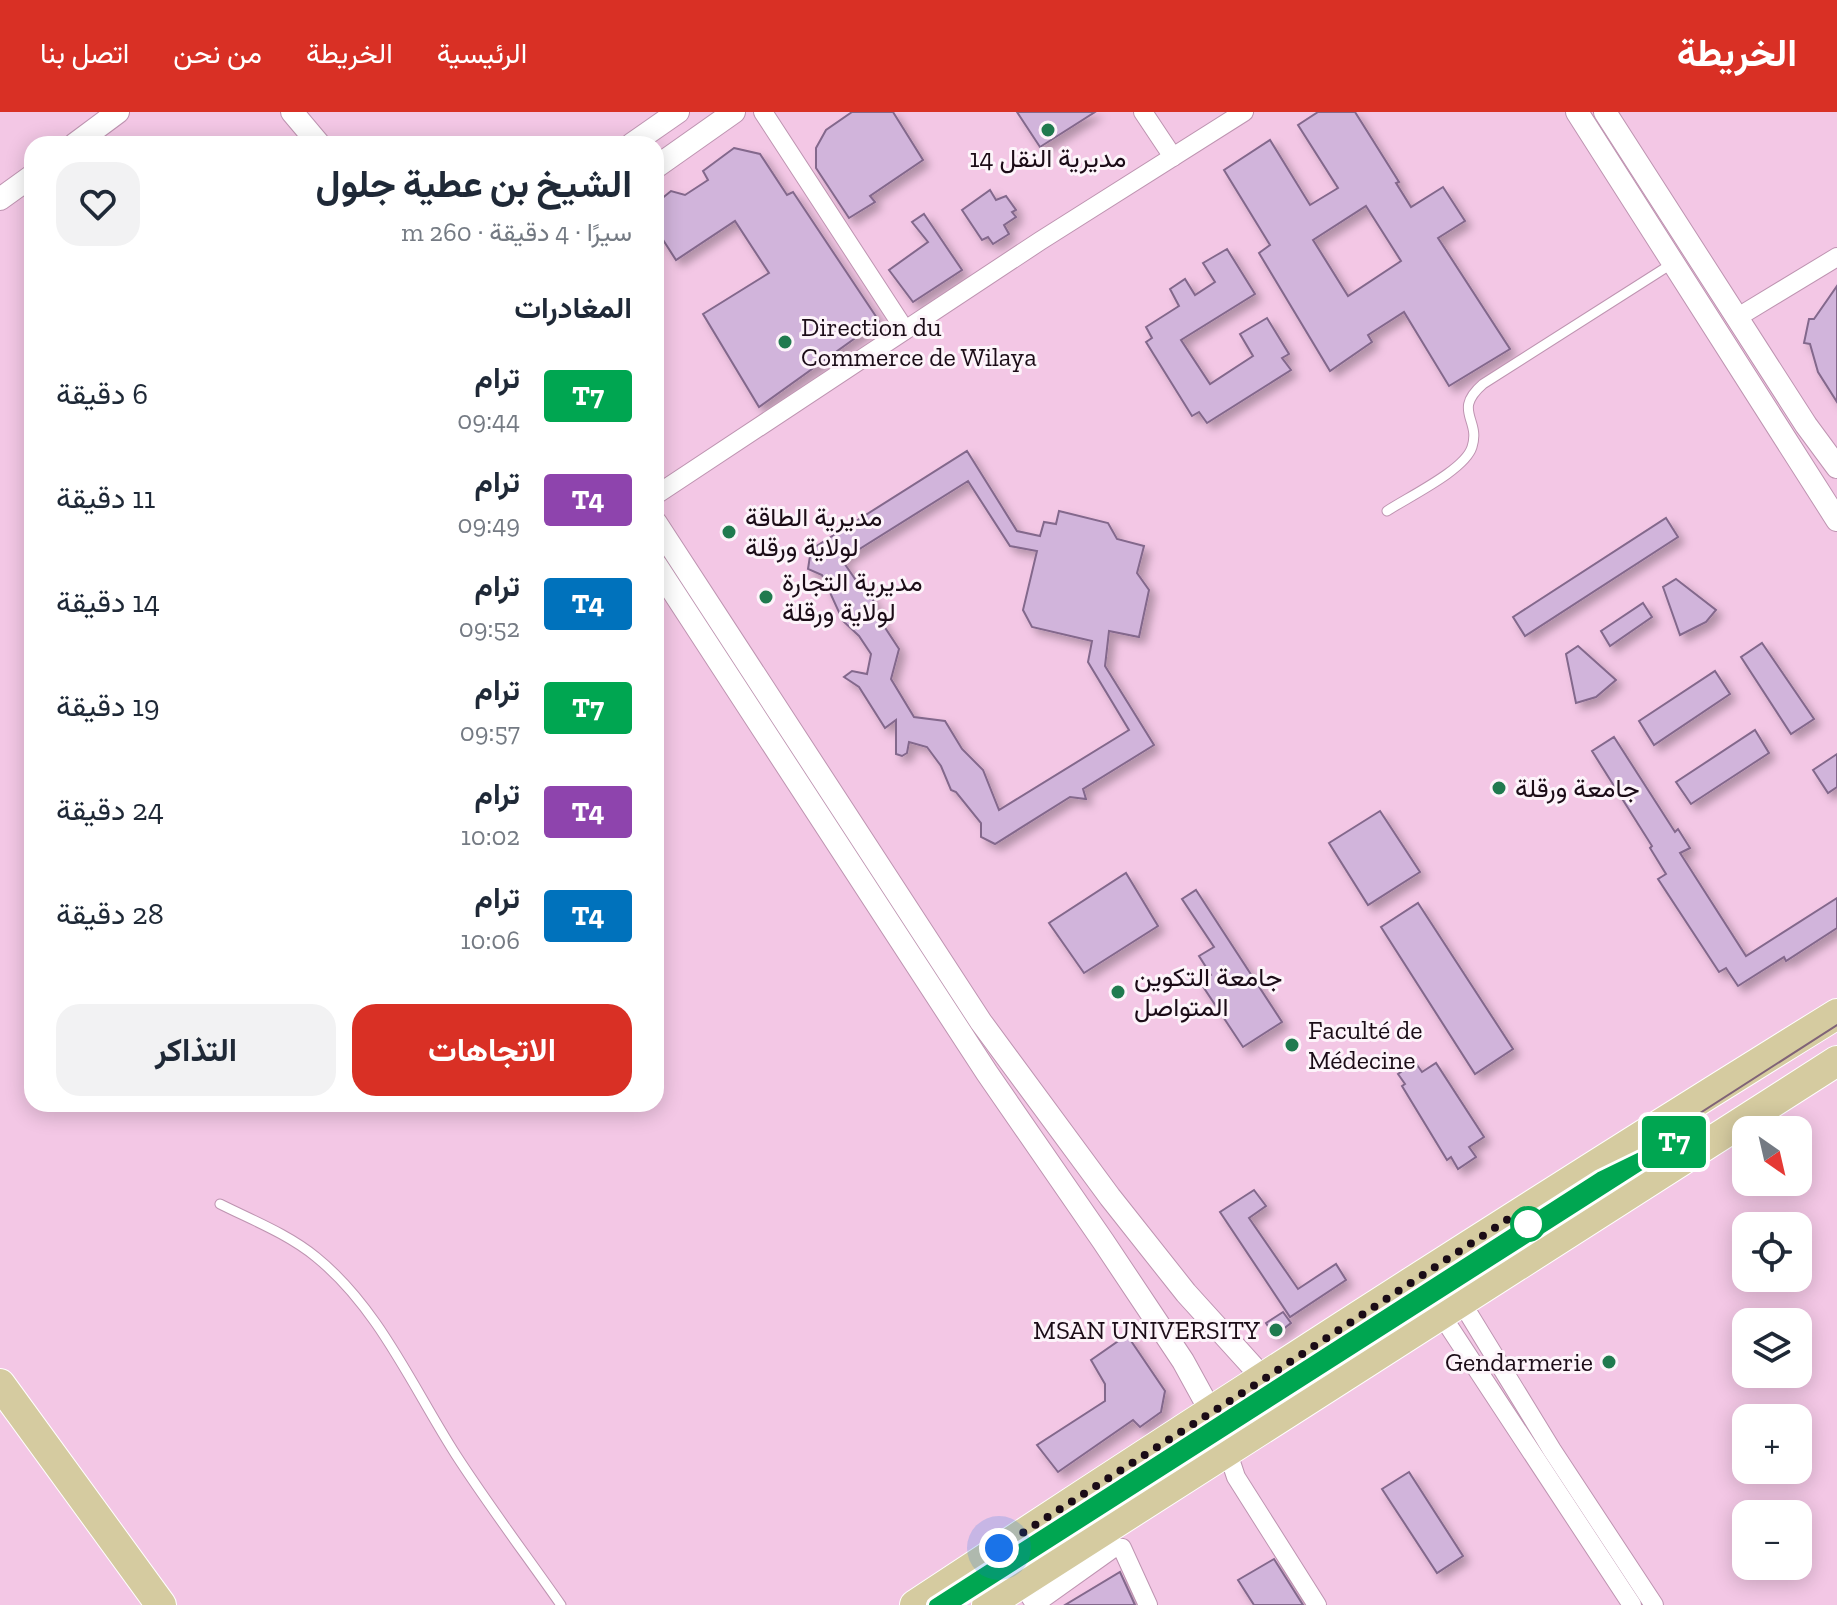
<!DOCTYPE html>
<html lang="ar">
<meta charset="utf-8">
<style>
:root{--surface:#fff;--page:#f2f2f3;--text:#1f2937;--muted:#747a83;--accent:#d93025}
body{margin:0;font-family:"Zilla Slab",Vazirmatn,serif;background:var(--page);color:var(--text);direction:rtl;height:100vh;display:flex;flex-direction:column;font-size:30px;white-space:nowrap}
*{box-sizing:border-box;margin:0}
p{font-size:26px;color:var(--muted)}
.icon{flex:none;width:44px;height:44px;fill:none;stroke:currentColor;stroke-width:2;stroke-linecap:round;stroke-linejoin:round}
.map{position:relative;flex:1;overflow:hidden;direction:ltr}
.details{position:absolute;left:24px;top:24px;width:640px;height:976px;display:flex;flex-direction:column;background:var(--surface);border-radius:24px;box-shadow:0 4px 20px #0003;direction:rtl}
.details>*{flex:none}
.badge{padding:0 16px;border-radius:6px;font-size:28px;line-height:52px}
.needle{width:52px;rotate:146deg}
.buttons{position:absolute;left:1732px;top:1004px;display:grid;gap:16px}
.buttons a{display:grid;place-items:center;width:80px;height:80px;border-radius:16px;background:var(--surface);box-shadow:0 4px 20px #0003;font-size:40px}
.you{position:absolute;width:40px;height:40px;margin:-20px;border:6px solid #fff;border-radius:50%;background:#1a73e8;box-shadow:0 0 0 12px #1a73e833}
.map>.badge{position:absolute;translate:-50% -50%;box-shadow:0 0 0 4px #fff}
h2{padding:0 32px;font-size:30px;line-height:72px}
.round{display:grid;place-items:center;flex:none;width:84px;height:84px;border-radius:24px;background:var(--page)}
.overview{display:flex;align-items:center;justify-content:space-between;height:136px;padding:0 32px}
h1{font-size:38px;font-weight:700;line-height:60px}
.button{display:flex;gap:16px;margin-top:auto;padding:16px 32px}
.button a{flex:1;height:92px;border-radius:24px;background:var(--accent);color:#fff;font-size:32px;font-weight:700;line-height:92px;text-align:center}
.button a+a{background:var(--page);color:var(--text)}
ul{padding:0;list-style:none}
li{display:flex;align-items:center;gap:24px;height:104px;padding:0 32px}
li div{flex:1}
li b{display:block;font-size:30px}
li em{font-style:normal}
li .badge{min-width:88px;font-weight:700;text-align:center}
header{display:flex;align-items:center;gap:48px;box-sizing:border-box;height:112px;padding:0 40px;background:var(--accent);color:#fff}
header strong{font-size:38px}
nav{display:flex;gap:44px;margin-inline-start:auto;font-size:28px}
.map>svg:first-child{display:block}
</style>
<header>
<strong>الخريطة</strong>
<nav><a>الرئيسية</a><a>الخريطة</a><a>من نحن</a><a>اتصل بنا</a></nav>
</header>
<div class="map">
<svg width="1837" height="1493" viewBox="0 0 1837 1493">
<defs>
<filter id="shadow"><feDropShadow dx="6" dy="6" stdDeviation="4" flood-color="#0004"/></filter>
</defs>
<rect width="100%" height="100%" fill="#f3c7e5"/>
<g fill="#d1b4db" stroke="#83688c" stroke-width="2" fill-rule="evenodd" filter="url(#shadow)">
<polygon points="852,0 893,0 923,48 870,84 875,90 849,106 816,56 816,36 826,18"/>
<polygon points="1017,0 1095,0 1040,35"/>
<path d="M1318,0H1355L1399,70L1396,71L1411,95L1443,75L1465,109L1438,126L1510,237L1449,274L1404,200L1368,223L1372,230L1330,259L1259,141L1270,133L1224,58L1270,28L1310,93L1338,76L1298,13ZM1366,94L1401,149L1348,184L1313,128Z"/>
<polygon points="734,36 760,42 787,83 793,80 879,209 759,295 703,202 769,161 735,109 676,148 656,117 656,100 660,98 660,88 671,79 685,83 708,68 703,59"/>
<polygon points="990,78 996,88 1006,84 1016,98 1012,100 1016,105 1004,113 1009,122 993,132 988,125 982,128 962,98"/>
<polygon points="924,102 962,158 913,190 889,158 928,130 912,110"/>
<polygon points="1227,137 1255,182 1181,228 1210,272 1253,244 1240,222 1267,206 1289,242 1282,246 1291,258 1207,311 1199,300 1192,304 1146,230 1152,226 1146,215 1179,194 1170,177 1185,167 1195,183 1215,170 1203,151"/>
<polygon points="1837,174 1837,290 1818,260 1810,232 1804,231 1809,207 1814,207"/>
<path d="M967,339L1017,419L1040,424L1044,410L1056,412L1059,399L1108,411L1117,427L1144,434L1137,461L1149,478L1139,525L1109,519L1105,554L1154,633L1083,677L1086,687L1070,685L995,732L981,725V711L956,680L951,678L941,654L927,635L909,630L907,641L902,644L896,642V608L885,616L859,575L844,565L852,559L867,562L871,542L859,524L843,509L822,463L808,457L810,444L807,440ZM968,369L1010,434L1037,439L1023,498L1032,515L1092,529L1088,550L1129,618L999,698L983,658L962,637L945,609L914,605L891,567L899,537L882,511L871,483L864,480L842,448Z"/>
<polygon points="1666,406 1678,425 1525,524 1513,505"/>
<polygon points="1676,467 1716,498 1706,510 1680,523 1663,475"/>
<polygon points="1643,491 1652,505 1610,534 1601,519"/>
<polygon points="1762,531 1814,607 1791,622 1741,545"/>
<polygon points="1578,534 1616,568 1596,585 1576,591 1566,542"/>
<polygon points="1715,559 1730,582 1654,633 1639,609"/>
<polygon points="1755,618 1769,641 1691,692 1676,670"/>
<polygon points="1614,625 1675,720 1678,717 1690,736 1680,741 1746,844 1837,786 1837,816 1786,849 1784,845 1738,874 1726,856 1719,860 1658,767 1666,762 1650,736 1652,734 1592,639"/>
<polygon points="1837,642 1837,675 1828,681 1813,658"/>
<polygon points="1380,699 1420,760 1368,793 1329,731"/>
<polygon points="1126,761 1158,814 1084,861 1049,811"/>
<polygon points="1196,778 1282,910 1243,935 1200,870 1211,863 1199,844 1214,835 1182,787"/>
<polygon points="1418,791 1513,937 1475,962 1381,815"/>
<polygon points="1415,950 1422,960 1436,951 1484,1025 1469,1035 1476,1045 1458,1057 1451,1045 1447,1048 1402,974 1405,972 1398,962"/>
<polygon points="1254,1078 1266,1094 1249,1106 1298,1177 1336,1152 1346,1168 1290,1205 1220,1100"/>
<polygon points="1283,1200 1291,1211 1274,1224 1266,1211"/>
<polygon points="1127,1223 1165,1279 1161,1300 1140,1315 1133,1308 1058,1360 1037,1333 1105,1289 1105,1272 1091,1248"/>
<polygon points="1409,1360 1463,1444 1437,1461 1382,1377"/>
<polygon points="1274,1447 1303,1493 1254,1493 1238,1468"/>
<polygon points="1120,1460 1135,1493 1065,1493"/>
</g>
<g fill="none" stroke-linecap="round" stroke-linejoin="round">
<defs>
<g id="service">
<path d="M1387,399C1408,385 1465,358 1472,335C1481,307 1452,299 1483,272L1673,151"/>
<path d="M220,1092C252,1108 288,1122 316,1145C379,1196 413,1276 456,1343C489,1394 526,1443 561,1493"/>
</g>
<g id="minor">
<polyline points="763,0 905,218"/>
<polyline points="1143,0 1173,45"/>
<polyline points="1738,205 1837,145"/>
<polyline points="656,383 1040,129 1244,0"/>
<polyline points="1462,1191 1552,1338 1654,1493"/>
<polyline points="1442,1204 1632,1493"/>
<polyline points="1228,1341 1236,1365 1317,1493"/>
<polyline points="1021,1471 1035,1492 1115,1435 1122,1436 1148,1493"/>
</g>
<g id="tertiary">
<polyline points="292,0 319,32"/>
<polyline points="1577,0 1837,408"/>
<polyline points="1605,0 1806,313 1837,355"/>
<polyline points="75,32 118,0"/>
<polyline points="632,32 678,0"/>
<polyline points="656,55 734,0"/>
<polyline points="0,87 32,64"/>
<polyline points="656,411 981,910 1110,1085 1186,1181 1292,1298"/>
<polyline points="656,453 987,961 1103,1129 1183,1249 1211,1300 1228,1341"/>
</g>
<g id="primary">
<polyline points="0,1272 161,1493"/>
<path d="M915,1493C1220,1292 1527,1094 1837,902"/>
<polyline points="987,1493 1837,949"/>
</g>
</defs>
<use href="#service" stroke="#be94b1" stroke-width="11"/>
<use href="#minor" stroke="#be94b1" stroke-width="20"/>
<use href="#tertiary" stroke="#be94b1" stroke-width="24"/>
<use href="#primary" stroke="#fff" stroke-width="32"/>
<use href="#service" stroke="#fff" stroke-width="9"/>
<use href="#minor" stroke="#fff" stroke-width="18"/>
<use href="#tertiary" stroke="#fff" stroke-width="22"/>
<use href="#primary" stroke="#d5cba0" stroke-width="30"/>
<polyline stroke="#806377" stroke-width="2" points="935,1493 1837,913"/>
</g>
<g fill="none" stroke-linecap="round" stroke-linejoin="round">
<defs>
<polyline id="line" points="935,1493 1600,1066 1680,1027 950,1493"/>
</defs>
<use href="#line" stroke="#fff" stroke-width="18"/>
<use href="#line" stroke="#00a651" stroke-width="12"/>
<polyline stroke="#1b0c17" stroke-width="8" stroke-dasharray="0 14.4" points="999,1436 1264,1267 1516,1102 1528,1112"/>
</g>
<g fill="#207a4f" stroke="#fdf4fa" stroke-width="3">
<circle cx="1048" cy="18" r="8"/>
<circle cx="785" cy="230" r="8"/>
<circle cx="729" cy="420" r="8"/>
<circle cx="766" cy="485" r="8"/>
<circle cx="1499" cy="676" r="8"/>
<circle cx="1118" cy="880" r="8"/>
<circle cx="1292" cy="933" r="8"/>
<circle cx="1276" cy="1218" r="8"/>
<circle cx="1609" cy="1250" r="8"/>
</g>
<circle fill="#fff" stroke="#00a651" stroke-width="4" cx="1528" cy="1112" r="16"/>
<g text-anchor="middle" stroke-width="6" stroke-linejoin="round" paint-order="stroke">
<g font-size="26" fill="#1b0c17" stroke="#fdf4fa" text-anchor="start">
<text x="1048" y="55" text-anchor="middle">مديرية النقل 14</text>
<text x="801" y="224">Direction du<tspan x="801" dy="30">Commerce de Wilaya</tspan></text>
<text x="745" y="414">مديرية الطاقة<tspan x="745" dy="30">لولاية ورقلة</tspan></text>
<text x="782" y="479">مديرية التجارة<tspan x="782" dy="30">لولاية ورقلة</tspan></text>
<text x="1515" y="685">جامعة ورقلة</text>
<text x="1134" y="874">جامعة التكوين<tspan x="1134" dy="30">المتواصل</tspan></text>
<text x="1308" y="927">Faculté de<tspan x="1308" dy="30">Médecine</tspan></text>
<text x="1260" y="1227" text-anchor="end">MSAN UNIVERSITY</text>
<text x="1593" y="1259" text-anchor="end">Gendarmerie</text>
</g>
</g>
</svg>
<div class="buttons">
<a><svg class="needle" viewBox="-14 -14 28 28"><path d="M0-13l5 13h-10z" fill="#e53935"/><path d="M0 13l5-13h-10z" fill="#747a83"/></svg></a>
<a><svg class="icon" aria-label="locate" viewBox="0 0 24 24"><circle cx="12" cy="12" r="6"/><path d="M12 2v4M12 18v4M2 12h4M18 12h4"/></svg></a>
<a><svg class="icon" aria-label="layers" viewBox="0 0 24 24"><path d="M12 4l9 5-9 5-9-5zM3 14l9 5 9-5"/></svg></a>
<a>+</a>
<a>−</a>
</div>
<div class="you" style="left:999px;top:1436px"></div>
<b class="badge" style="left:1674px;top:1030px;background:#00a651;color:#fff">T7</b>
<section class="details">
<div class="overview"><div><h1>الشيخ بن عطية جلول</h1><p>سيرًا · 4 دقيقة · 260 m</p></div><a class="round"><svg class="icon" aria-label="heart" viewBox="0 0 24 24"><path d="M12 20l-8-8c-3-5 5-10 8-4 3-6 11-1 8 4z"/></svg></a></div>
<h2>المغادرات</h2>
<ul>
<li><span class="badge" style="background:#00a651;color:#fff">T7</span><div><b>ترام</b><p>09:44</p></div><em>6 دقيقة</em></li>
<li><span class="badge" style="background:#8e44ad;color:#fff">T4</span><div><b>ترام</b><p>09:49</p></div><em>11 دقيقة</em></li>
<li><span class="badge" style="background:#0072bc;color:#fff">T4</span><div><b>ترام</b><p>09:52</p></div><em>14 دقيقة</em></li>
<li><span class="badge" style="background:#00a651;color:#fff">T7</span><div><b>ترام</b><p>09:57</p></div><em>19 دقيقة</em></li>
<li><span class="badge" style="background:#8e44ad;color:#fff">T4</span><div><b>ترام</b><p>10:02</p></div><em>24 دقيقة</em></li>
<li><span class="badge" style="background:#0072bc;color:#fff">T4</span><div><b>ترام</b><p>10:06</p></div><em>28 دقيقة</em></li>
</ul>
<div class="button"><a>الاتجاهات</a><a>التذاكر</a></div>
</section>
</div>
